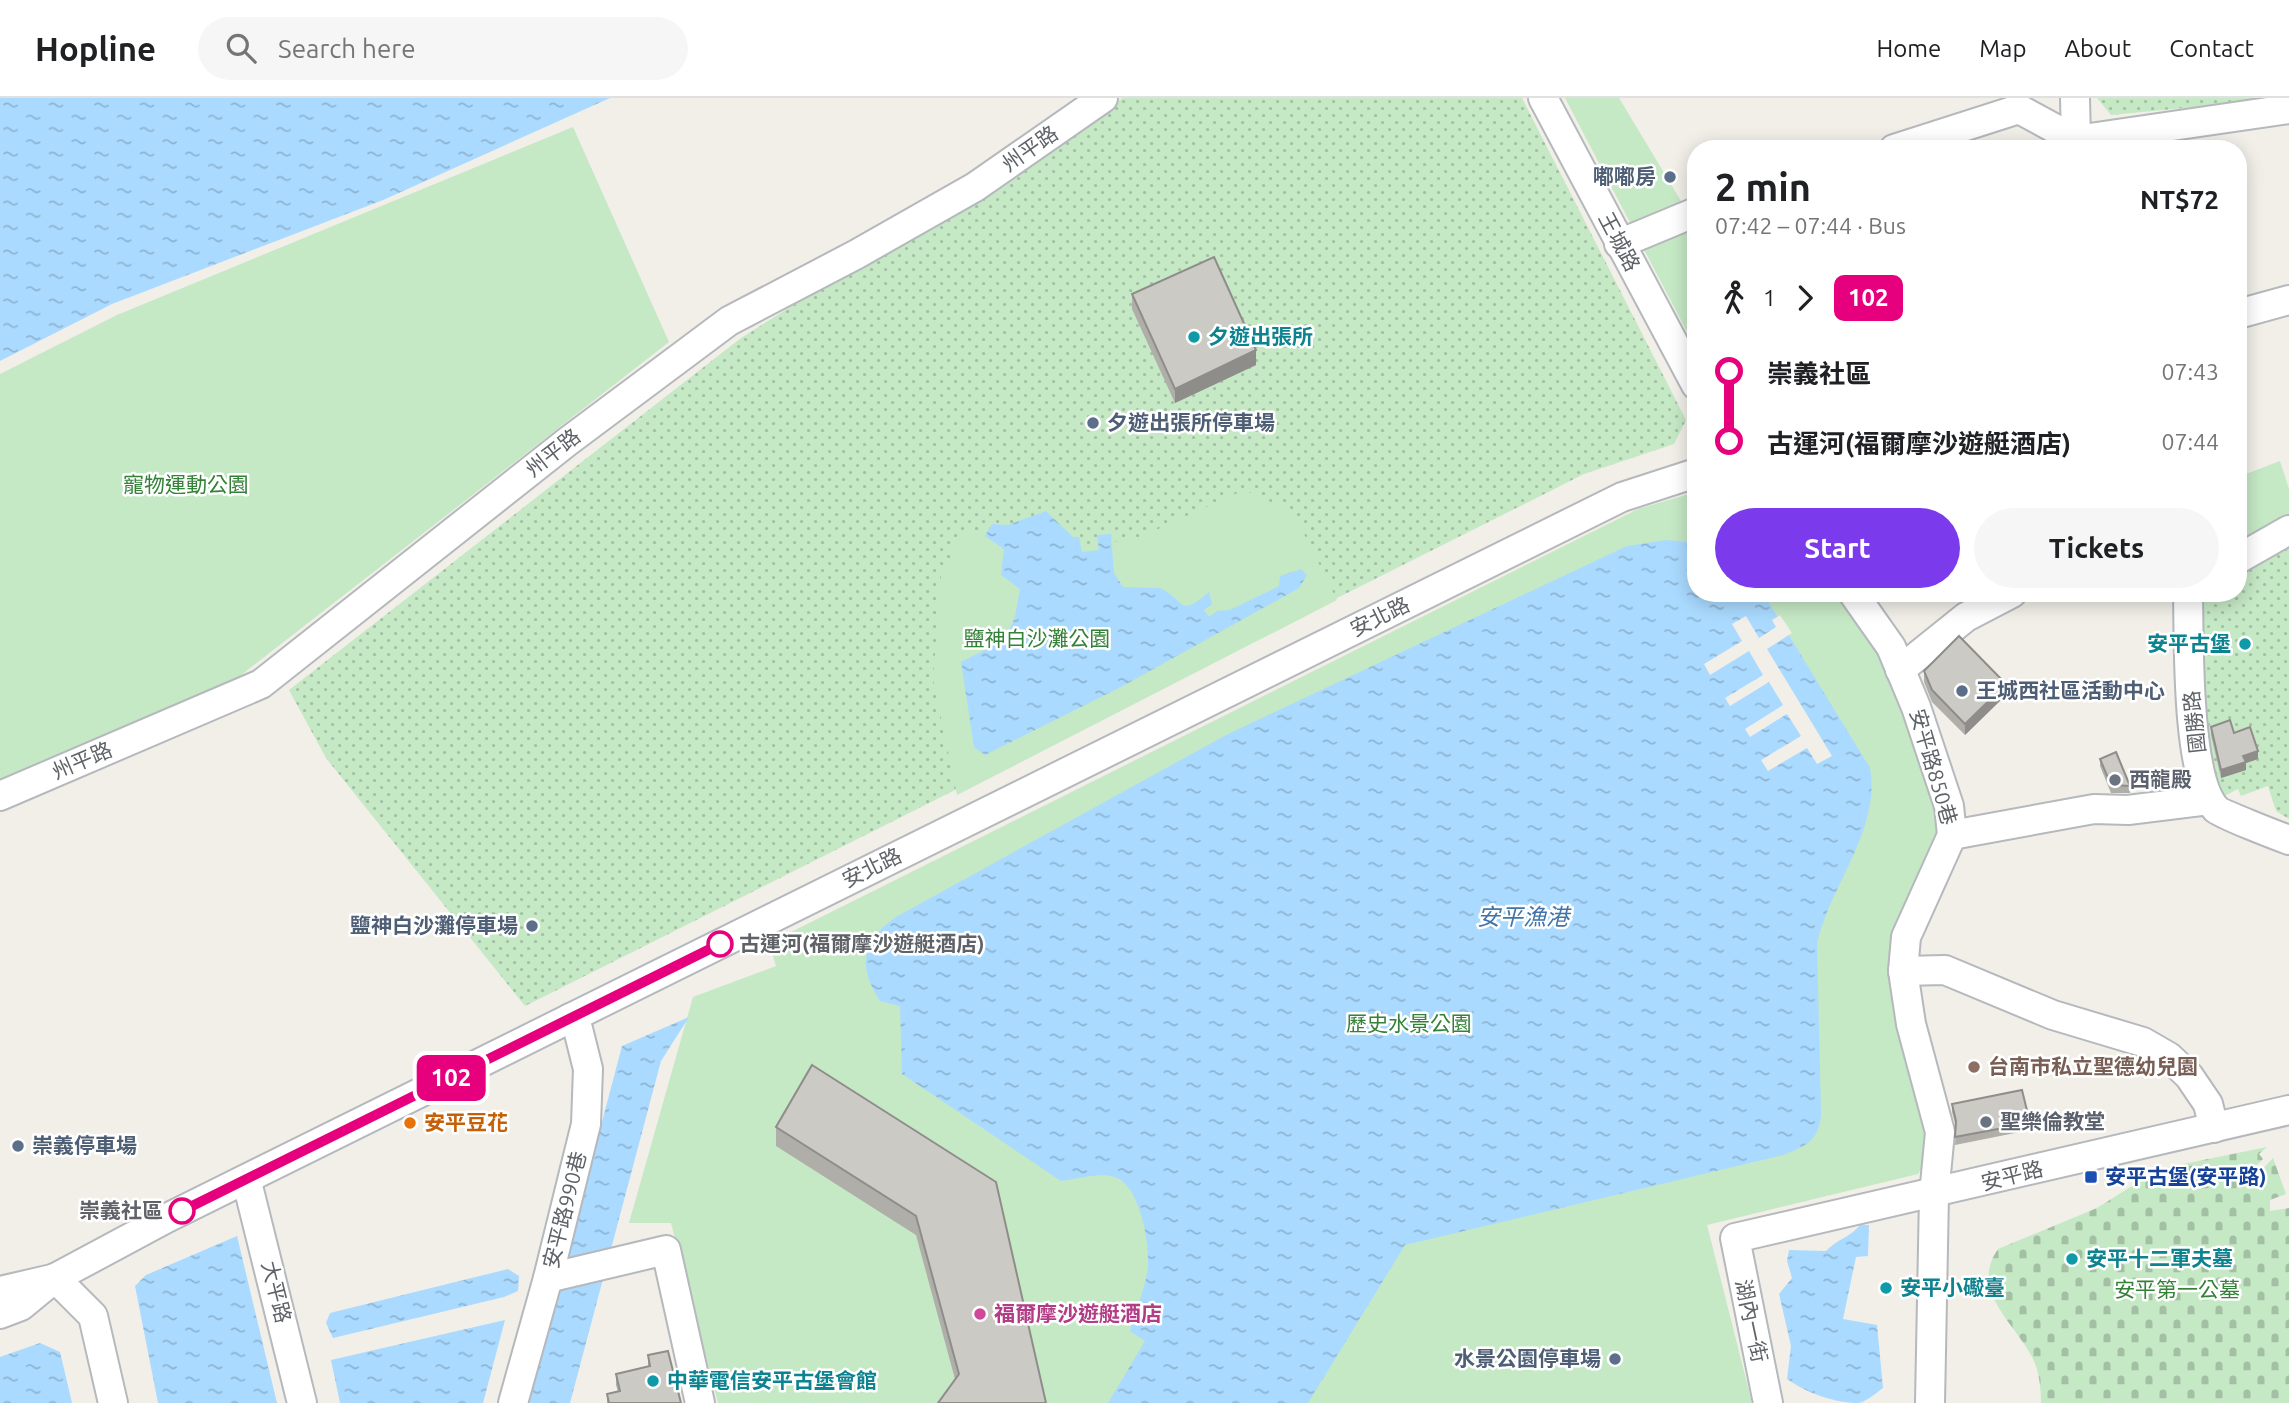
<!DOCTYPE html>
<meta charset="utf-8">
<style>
:root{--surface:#fff;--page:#f6f6f6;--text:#202124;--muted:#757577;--line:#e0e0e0;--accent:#7c3aed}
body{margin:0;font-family:Ubuntu,"Noto Sans TC",sans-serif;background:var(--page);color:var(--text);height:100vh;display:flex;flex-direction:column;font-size:26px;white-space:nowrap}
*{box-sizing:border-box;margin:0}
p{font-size:23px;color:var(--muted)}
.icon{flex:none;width:38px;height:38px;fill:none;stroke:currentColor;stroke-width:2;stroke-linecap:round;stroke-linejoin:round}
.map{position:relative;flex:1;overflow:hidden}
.sheet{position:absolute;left:1687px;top:42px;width:560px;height:462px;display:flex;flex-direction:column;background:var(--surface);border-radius:28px;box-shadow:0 4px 18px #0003}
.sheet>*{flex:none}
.badge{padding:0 14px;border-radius:10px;font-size:24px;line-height:46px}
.map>.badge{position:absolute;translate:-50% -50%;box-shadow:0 0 0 4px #fff}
.legs{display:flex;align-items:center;gap:10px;height:77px;padding:0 28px;font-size:23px}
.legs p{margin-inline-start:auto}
.summary{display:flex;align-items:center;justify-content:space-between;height:119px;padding:0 28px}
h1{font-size:38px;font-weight:600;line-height:52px}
.button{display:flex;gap:14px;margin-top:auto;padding:14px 28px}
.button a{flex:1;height:80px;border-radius:42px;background:var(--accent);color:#fff;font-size:28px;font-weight:600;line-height:80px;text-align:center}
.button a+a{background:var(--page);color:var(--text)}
ul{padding:0 28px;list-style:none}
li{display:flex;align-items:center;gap:24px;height:70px;font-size:26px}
li i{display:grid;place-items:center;width:10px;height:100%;margin:0 9px;background:currentColor}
li i::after{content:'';width:18px;height:18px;margin:-9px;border:5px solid;border-radius:50%;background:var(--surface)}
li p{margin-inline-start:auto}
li:first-child i{background:linear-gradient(#0000 50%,currentColor 0)}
li:last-child i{background:linear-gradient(currentColor 50%,#0000 0)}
header{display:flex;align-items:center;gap:42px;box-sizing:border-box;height:98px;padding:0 35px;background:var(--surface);border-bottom:2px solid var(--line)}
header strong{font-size:33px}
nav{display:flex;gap:38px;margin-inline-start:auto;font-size:24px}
.search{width:490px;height:63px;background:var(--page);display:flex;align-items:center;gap:18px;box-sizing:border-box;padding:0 24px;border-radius:38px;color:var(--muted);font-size:26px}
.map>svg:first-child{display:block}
</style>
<header>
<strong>Hopline</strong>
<div class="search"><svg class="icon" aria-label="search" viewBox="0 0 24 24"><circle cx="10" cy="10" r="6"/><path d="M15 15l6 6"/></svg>Search here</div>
<nav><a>Home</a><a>Map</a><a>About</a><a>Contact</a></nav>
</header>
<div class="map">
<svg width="2289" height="1305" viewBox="0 0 2289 1305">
<defs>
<pattern id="grass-dots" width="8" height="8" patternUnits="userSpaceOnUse" patternTransform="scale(1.75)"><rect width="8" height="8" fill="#c5e8c5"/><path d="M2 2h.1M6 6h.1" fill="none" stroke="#a3c0a4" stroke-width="1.8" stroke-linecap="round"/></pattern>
<pattern id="cemetery-stones" width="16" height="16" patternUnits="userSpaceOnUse" patternTransform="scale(1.75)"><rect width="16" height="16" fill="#c5e8c5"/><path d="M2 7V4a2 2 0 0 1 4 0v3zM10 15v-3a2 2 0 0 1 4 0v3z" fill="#a3c0a4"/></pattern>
<pattern id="water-ripples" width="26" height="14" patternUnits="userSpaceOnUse" patternTransform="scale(1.75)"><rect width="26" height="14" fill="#aadaff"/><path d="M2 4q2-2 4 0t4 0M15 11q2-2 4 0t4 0" fill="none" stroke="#8eb4d2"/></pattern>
</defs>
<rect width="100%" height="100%" fill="#f1efe8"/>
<g fill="url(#grass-dots)">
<polygon points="1123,0 1522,0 1686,322 1674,346 1584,376 525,908 326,660 289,592 741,240"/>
<polygon points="2097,0 2289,0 2111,17"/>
<polygon points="2289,450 2289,721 2276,713 2268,688 2241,698 2238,691 2220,700 2196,597 2205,495 2238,495 2238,475"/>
</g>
<path fill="url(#cemetery-stones)" d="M2267,1049L2259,1056L2263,1061L2256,1068L2262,1072L2273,1060L2286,1096L2270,1102V1113L2289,1110V1305H2041C2041,1289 2039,1271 2031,1257C2012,1223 1970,1191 1998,1151L2097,1110L2159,1071Z"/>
<g fill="#c5e8c5">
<polygon points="1565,0 1619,0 1696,128 1696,251"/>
<polygon points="573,29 669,244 240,578 0,684 0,276 117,217"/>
<polygon points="2280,363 2289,391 2289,421 2238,444 2238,379"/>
<polygon points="1244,392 1293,414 1337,502 957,697 933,581 941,478 963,433 1008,433 1075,447 1134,442"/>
<path d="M1696,394V495H1840L1895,584L1942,733C1915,785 1888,835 1892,895C1895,935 1942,1029 1927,1063C1925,1067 1920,1072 1918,1076L1707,1127L1752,1305H718L671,1125H629L693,899L776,868L769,845L1638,411Z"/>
</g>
<g fill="url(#water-ripples)">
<polygon points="0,0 610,0 383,102 112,206 0,263"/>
<path d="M1046,413L1073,439H1079L1082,454L1099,452L1097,437L1111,436L1114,475L1123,489L1160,490C1186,502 1178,521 1209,494L1212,506L1204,512L1209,519L1217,513L1230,512L1279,488L1280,478L1301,471L1307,477L1299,490L1121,589L985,657L974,649L961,564L1005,542L1015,519L1020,491L1001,477L1004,451L985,438L992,426L1008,427Z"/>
<path d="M1667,442L1696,445V495H1763L1870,670C1881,731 1830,788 1817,845L1821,1016C1819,1043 1806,1048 1783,1057L1405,1147L1308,1305H1108L1145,1243L1130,1233C1135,1215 1143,1196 1147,1176C1152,1153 1141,1087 1115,1079C1100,1074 1077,1081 1061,1083L902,976L900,908L880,903C857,868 862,843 896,819L1226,637L1627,448Z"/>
<polygon points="689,919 661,963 570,1305 528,1305 622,948"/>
<path d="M1860,1127H1869L1868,1158L1856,1159L1843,1221L1877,1227L1883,1290C1876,1295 1867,1303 1859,1305C1834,1305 1807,1295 1787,1281L1791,1248L1779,1196L1792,1180L1787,1163L1789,1152L1826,1153C1836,1142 1852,1138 1860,1127Z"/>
<polygon points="237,1138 277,1305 158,1305 135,1188 146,1177"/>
<polygon points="508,1171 519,1178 518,1193 504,1199 333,1240 326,1225 330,1215"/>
<polygon points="505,1222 483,1305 340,1305 331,1262"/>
<polygon points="40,1245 60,1254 72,1305 0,1305 0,1259"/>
</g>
<polygon fill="#f1efe8" points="1780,517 1792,535 1767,551 1832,658 1817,666 1807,650 1768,673 1761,662 1801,638 1787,616 1750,639 1745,631 1783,607 1769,584 1730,608 1725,600 1763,577 1749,553 1710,577 1704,566 1742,543 1732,526 1746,518 1759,540 1776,529 1772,522"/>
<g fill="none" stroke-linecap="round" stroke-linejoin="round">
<defs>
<g id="minor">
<polyline points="1543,0 1696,287"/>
<polyline points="2075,0 2076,42"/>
<polyline points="1894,51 2019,11 2076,42 2289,11"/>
<polyline points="1619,146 1696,114"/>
<polyline points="2238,216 2289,202"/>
<polyline points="2238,461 2289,432"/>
<polyline points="1853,495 1891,549 1916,609 1949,708 1952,737 1906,839 1903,873 1911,926 1940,1034 1934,1097 1930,1305"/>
<path d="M2188,495C2189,541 2186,679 2216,711C2221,716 2278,738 2289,742"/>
<polyline points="1900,572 1966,519 2012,495"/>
<polyline points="0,698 261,586 567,344 729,223 857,156 975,89 1103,0"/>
<polyline points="1952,737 2094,711 2128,712 2209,702"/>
<polyline points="1903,873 1945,872 2053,917 2143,944 2169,959 2189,978 2208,1006 2214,1030"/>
<polyline points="247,1084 302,1305"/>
<polyline points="55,1180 93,1218 113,1305"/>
<polyline points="548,1180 666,1152 700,1305"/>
<polyline points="0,1193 52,1181"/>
<polyline points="0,1216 21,1208 55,1180 167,1120 1622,399 1696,375"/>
<polyline points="513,1305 548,1180 586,1026 588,971 578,931 570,920"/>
<polyline points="1768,1305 1735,1140 2289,1012"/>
</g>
</defs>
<use href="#minor" stroke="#b5b8bc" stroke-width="32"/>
<use href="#minor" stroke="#fff" stroke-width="28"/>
</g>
<g fill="#afaea9">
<polygon points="1132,196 1256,267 1175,305 1132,211"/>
<polygon points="1924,573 2006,597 1965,637 1932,604 1924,584"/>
<polygon points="2211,629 2234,635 2258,661 2246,665 2246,672 2221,680 2211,637"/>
<polygon points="2100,661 2130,688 2130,695 2111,695 2100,668"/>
<polygon points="812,967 1046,1305 955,1281 916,1137 776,1048 776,1029"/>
<polygon points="1952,1006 2030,1025 2030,1032 1955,1047 1956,1029 1952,1014"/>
<polygon points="648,1257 681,1305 607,1305 607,1296 618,1294 616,1287 616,1276 648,1269"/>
</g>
<g fill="#8f8d8a">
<polygon points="1256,252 1256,267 1175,305 1175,291"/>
<polygon points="2006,586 2006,597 1965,637 1965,626"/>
<polygon points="2258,653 2258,661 2246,665 2246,672 2221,680 2221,672 2243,658"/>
</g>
<g fill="#cccac5" stroke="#8f8d8a" stroke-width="2">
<polygon points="1214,159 1256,252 1175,291 1132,196"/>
<polygon points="1959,538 2006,586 1965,626 1932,592 1924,573"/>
<polygon points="2230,622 2234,635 2250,629 2258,653 2243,658 2246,664 2221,672 2211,629"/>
<polygon points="2116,654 2130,688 2111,687 2100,661"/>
<polygon points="812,967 996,1084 1046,1305 938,1305 959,1276 916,1118 776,1029"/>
<polygon points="2022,992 2030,1025 1955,1039 1956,1023 1952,1006"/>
<polygon points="668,1253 681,1305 609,1305 607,1296 620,1293 616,1276 650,1268 648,1257"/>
</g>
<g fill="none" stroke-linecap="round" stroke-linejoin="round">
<defs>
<polyline id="line-1" points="182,1113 720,846"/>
</defs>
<use href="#line-1" stroke="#fff" stroke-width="16"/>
<use href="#line-1" stroke="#e6007e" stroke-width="10"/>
</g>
<g fill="#5c6f8a" stroke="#fff" stroke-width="2.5">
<circle cx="1670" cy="79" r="7"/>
<circle cx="1093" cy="325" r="7"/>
<circle cx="1962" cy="593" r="7"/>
<circle cx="532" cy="828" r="7"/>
<circle cx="18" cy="1048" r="7"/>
<circle cx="1615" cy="1261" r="7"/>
</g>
<g fill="#0f9aa8" stroke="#fff" stroke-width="2.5">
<circle cx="1194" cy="239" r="7"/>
<circle cx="2245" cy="546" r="7"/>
<circle cx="2072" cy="1161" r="7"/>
<circle cx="1886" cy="1190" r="7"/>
<circle cx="653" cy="1283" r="7"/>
</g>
<g fill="#6b7280" stroke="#fff" stroke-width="2.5">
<circle cx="2115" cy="682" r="7"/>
<circle cx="1986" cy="1024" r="7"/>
</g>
<g fill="#fff" stroke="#e6007e" stroke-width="3.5">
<circle cx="720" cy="846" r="12"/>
<circle cx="182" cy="1113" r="12"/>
</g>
<circle fill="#8d6e63" stroke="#fff" stroke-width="2.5" cx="1974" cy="969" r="7"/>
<circle fill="#e8710a" stroke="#fff" stroke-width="2.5" cx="410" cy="1025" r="7"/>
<rect fill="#1a4fb4" stroke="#fff" stroke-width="2.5" x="2084" y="1072" width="14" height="14" rx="3.5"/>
<circle fill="#d1479c" stroke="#fff" stroke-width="2.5" cx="980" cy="1216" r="7"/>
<g text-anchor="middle" stroke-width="5" stroke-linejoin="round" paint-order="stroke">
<g font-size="21" fill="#5f6368" stroke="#fff">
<text transform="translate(1030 51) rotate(-35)" y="7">州平路</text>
<text transform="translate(1619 144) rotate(62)" y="7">王城路</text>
<text transform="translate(553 355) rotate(-38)" y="7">州平路</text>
<text transform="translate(1380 519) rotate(-26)" y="7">安北路</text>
<text transform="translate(2195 624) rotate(-96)" y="7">國勝路</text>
<text transform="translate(82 663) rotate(-23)" y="7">州平路</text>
<text transform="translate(1933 669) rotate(74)" y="7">安平路850巷</text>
<text transform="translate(872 770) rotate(-26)" y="7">安北路</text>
<text transform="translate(2012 1078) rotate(-14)" y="7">安平路</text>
<text transform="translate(565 1112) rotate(-76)" y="7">安平路990巷</text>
<text transform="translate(276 1194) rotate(76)" y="7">大平路</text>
<text transform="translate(1751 1223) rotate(78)" y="7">湖內一街</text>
</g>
<g font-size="21" font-weight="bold" fill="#4e5e75" stroke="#fff" text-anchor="end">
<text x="1656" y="86">嘟嘟房</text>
<text x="1107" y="332" text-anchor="start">夕遊出張所停車場</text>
<text x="1976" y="600" text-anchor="start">王城西社區活動中心</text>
<text x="518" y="835">鹽神白沙灘停車場</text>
<text x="32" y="1055" text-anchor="start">崇義停車場</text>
<text x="1601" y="1268">水景公園停車場</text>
</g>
<g font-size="21" font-weight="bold" fill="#0d838f" stroke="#fff" text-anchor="start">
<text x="1208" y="246">夕遊出張所</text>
<text x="2231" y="553" text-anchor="end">安平古堡</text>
<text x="2086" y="1168">安平十二軍夫墓</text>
<text x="1900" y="1197">安平小礮臺</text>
<text x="667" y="1290">中華電信安平古堡會館</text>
</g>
<g font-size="21" fill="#348238" stroke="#fff">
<text x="186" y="394">寵物運動公園</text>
<text x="1037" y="548">鹽神白沙灘公園</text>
<text x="1409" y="933">歷史水景公園</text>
<text x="2177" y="1199">安平第一公墓</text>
</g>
<g font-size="21" font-weight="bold" fill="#5b616d" stroke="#fff" text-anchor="start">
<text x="2129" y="689">西㡣殿</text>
<text x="2000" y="1031">聖樂倫教堂</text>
</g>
<g font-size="21" font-weight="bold" fill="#5f6368" stroke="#fff" text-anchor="start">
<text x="739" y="853">古運河(福爾摩沙遊艇酒店)</text>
<text x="163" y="1120" text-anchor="end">崇義社區</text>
</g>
<g font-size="21" font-weight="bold" fill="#785e54" stroke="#fff" text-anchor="start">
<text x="1988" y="976">台南市私立聖德幼兒園</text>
</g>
<g font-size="21" font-weight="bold" fill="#c56008" stroke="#fff" text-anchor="start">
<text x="424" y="1032">安平豆花</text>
</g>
<g font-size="21" font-weight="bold" fill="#164399" stroke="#fff" text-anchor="start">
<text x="2105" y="1086">安平古堡(安平路)</text>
</g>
<g font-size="21" font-weight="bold" fill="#b23c85" stroke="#fff" text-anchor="start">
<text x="994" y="1223">福爾摩沙遊艇酒店</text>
</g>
<g font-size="23" font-style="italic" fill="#4174aa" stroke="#fff">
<text x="1523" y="827">安平漁港</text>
</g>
</g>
</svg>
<b class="badge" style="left:451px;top:980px;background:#e6007e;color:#fff">102</b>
<section class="sheet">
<div class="summary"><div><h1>2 min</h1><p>07:42 – 07:44 · Bus</p></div><b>NT$72</b></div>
<div class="legs"><svg class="icon" aria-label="walk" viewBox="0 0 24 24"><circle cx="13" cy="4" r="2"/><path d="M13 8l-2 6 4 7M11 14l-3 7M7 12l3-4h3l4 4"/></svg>1<svg class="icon" aria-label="forward" viewBox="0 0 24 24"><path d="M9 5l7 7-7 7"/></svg><b class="badge" style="background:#e6007e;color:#fff">102</b></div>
<ul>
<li><i style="color:#e6007e"></i><b>崇義社區</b><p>07:43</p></li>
<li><i style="color:#e6007e"></i><b>古運河(福爾摩沙遊艇酒店)</b><p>07:44</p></li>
</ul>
<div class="button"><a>Start</a><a>Tickets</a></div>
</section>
</div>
